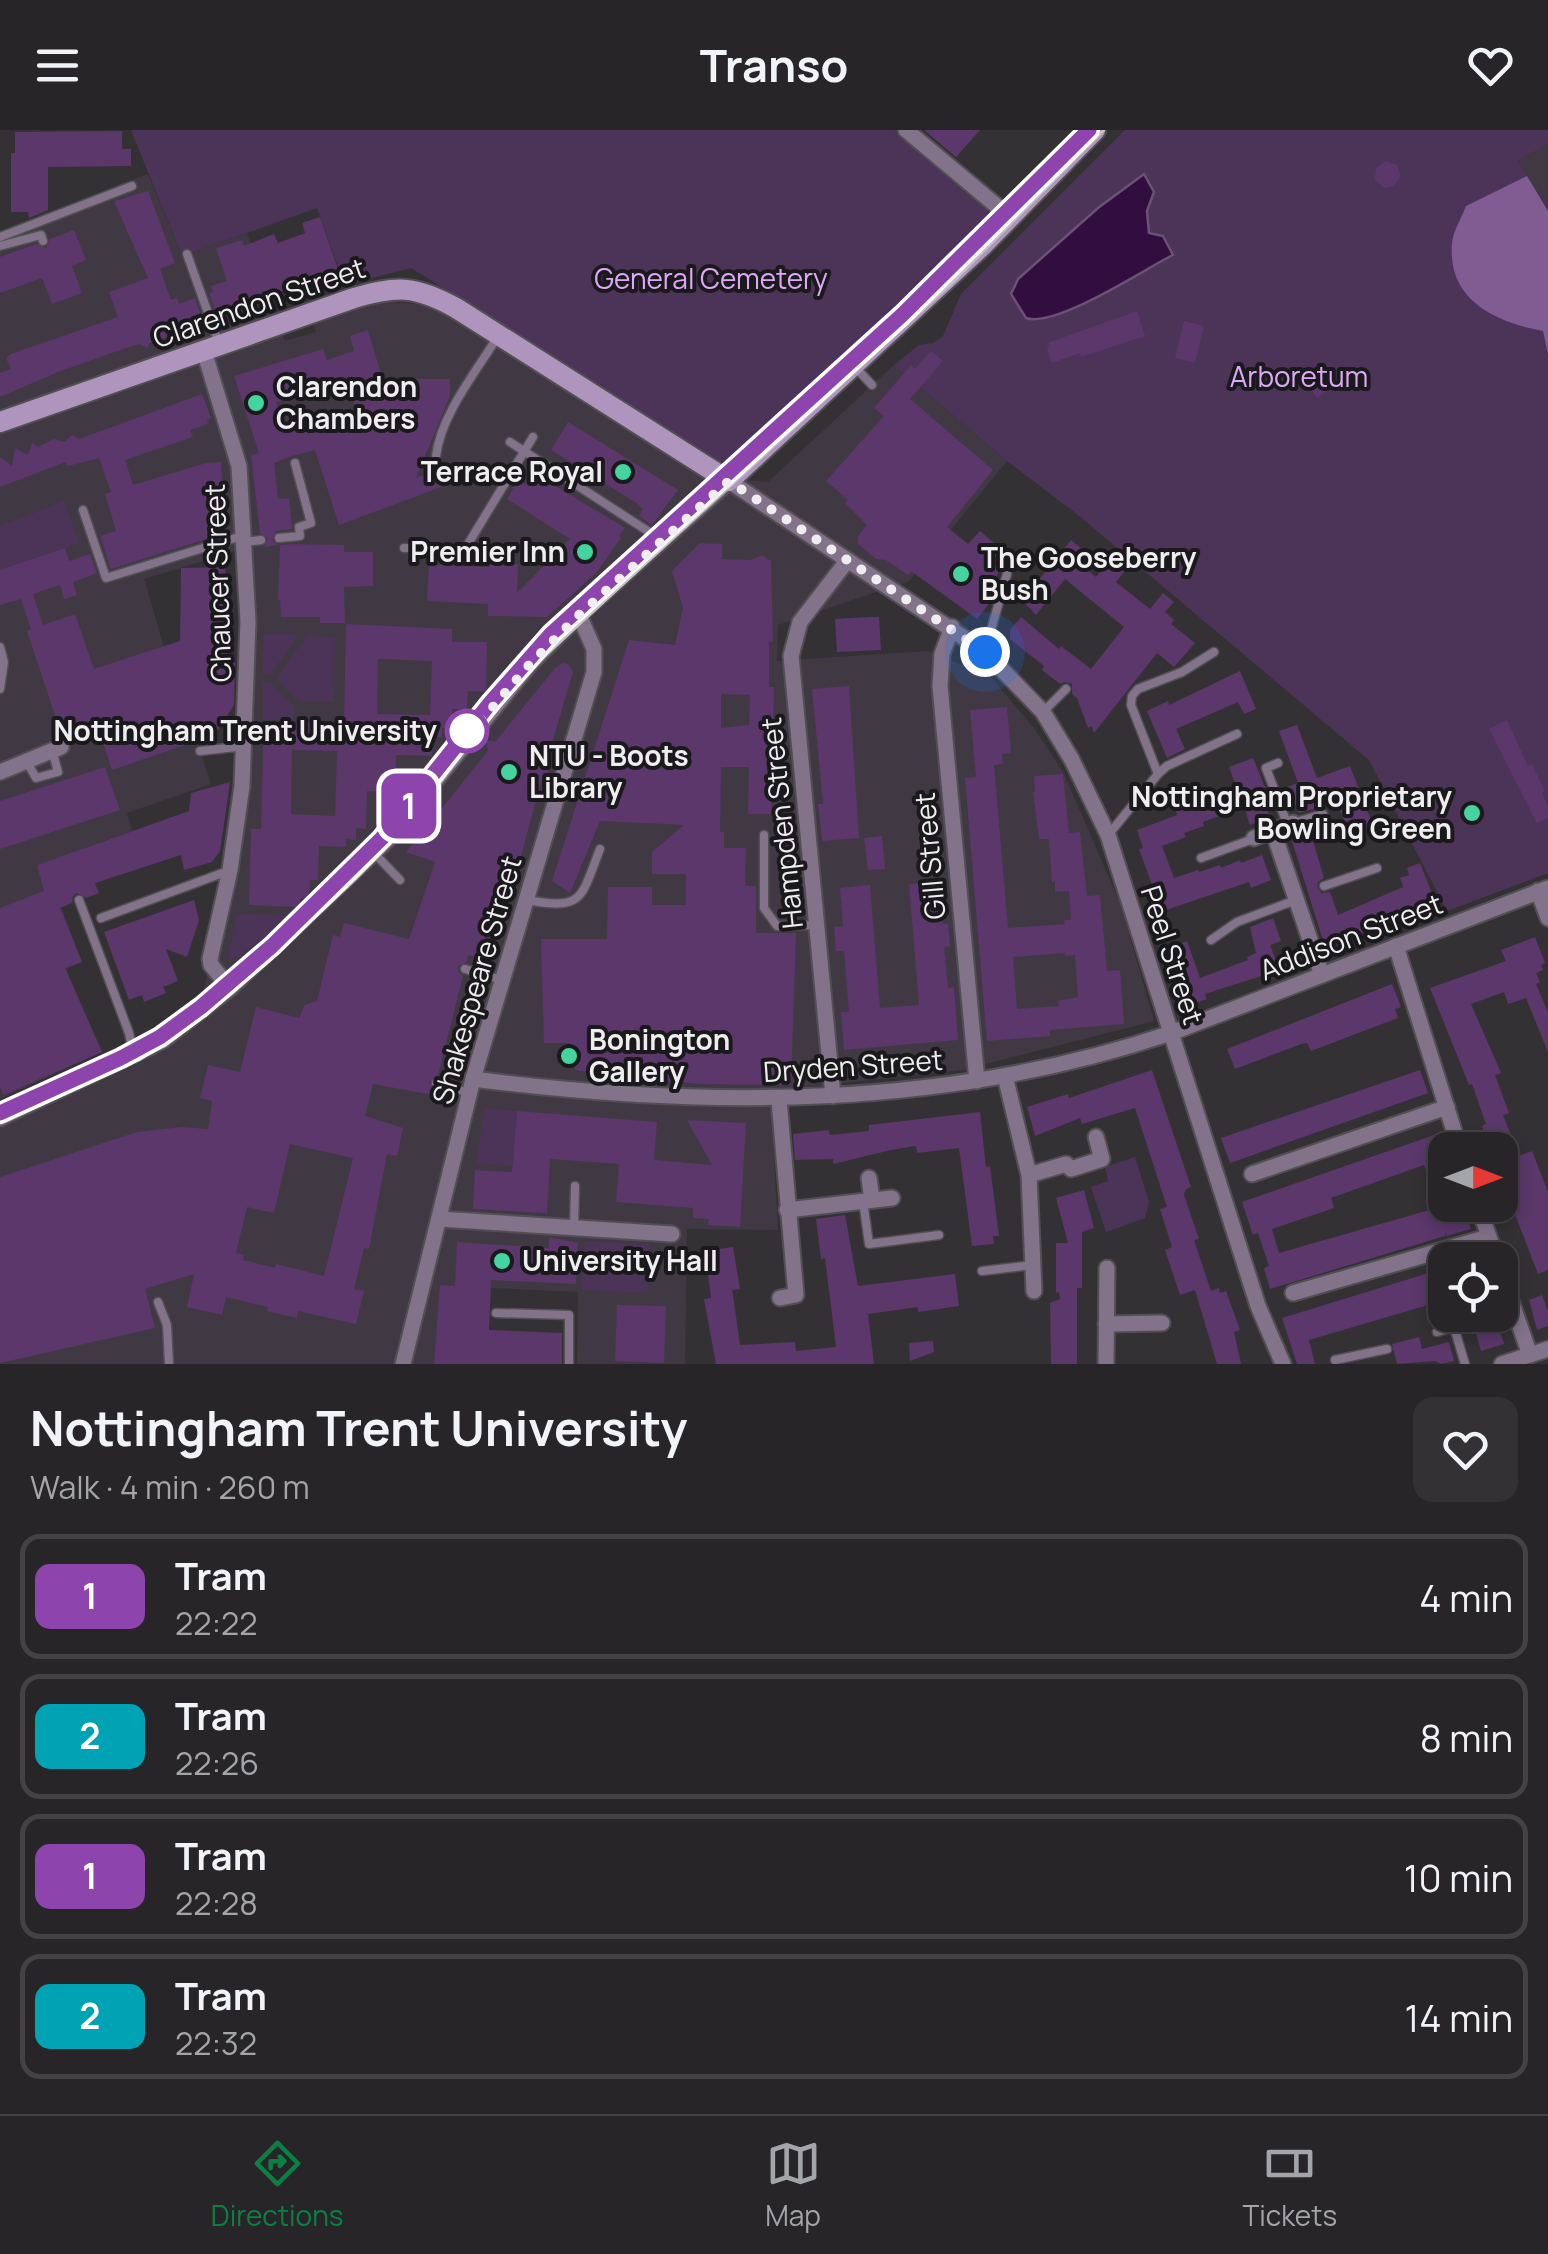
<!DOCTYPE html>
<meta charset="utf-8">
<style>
:root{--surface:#272528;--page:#333134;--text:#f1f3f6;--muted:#a4a5a8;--line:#434245;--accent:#0b8043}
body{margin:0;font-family:Manrope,sans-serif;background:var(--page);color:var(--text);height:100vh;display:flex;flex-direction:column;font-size:38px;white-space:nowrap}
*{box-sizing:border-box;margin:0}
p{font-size:32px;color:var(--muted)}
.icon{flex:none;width:55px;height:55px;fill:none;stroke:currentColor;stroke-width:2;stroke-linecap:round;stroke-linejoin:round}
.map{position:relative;height:1234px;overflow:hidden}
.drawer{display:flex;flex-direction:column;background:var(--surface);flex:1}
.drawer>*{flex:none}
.badge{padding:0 20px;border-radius:15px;font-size:35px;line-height:65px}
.needle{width:65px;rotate:90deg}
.fabs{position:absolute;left:1428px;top:1002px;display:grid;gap:20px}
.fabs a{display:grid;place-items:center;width:90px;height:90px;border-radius:20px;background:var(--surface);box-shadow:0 5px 15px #0003,0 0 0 2px var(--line);font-size:50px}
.you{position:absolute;width:50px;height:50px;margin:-25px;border:8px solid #fff;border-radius:50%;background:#1a73e8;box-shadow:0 0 0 15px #1a73e833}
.map>.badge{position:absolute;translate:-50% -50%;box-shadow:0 0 0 5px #fff}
.round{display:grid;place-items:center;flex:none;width:105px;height:105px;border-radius:20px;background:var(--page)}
.overview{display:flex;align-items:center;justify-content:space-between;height:170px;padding:0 30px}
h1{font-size:48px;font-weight:700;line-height:75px}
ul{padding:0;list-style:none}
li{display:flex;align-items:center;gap:30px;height:125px;margin:0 20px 15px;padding:0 10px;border:5px solid var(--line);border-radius:20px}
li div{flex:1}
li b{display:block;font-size:38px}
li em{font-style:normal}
li .badge{min-width:110px;font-weight:700;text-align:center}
header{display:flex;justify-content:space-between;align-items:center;height:130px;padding:0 30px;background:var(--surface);font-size:45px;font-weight:700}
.menu{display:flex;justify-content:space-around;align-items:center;height:140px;border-top:2px solid var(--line);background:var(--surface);font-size:28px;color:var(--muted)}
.menu a{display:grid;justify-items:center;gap:5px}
.menu .selected{color:var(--accent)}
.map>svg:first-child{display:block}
</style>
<header><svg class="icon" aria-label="menu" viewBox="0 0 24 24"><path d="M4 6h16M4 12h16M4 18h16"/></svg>Transo<svg class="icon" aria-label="heart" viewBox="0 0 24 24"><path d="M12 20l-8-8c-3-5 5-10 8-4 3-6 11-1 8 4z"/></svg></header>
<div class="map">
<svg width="1548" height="1234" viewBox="0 0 1548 1234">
<rect width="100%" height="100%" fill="#343135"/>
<g fill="#403943">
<polygon points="1548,14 1548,81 1518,31"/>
<polygon points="148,44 182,126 247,103 285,211 316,202 312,189 354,168 456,178 724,348 768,352 894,235 1007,331 909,451 778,495 777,531 928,521 991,547 1036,601 1063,642 1120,773 1154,891 962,940 770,961 778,1100 687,1099 685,1234 577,1234 578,1162 491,1158 487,1234 0,1234 0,975 92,942 202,868 230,740 242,656 242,419 144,449 192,612 197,611 211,654 127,683 132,701 37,735 61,777 82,832 66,839 102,922 0,969 0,103"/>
</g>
<g fill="#4b3457">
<polygon points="131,0 895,0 987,77 989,91 734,332 720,331 411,138 329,159 325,148 340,142 317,78 182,126"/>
<polygon points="1125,0 1548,0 1548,14 1518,31 1548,81 1548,743 1447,781 1369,630 1078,385 1007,331 894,235 919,215 933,213 943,206 961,164"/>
<polygon points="64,371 79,413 0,440 0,396"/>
<polygon points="263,504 298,504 271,544 263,544"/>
<polygon points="307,506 335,507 334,571 299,571 277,548"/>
<polygon points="263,553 270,553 294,576 294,590 263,590"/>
<polygon points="237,784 292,786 238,827 228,829"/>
<polygon points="485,978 517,981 512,1036 476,1033"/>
<polygon points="1135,1027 1149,1072 1145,1088 1106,1102 1091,1057 1108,1051 1105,1037"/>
<polygon points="584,1111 650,1114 648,1163 582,1160"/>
</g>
<path fill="#815c93" d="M1527,46L1548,81V224L1543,201C1496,192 1447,171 1452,113C1453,101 1462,87 1466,76Z"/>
<path fill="#320e40" stroke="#6b5175" stroke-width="2.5" d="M1144,44L1154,62L1147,81L1149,103L1163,106L1173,125C1143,140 1056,198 1026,188L1011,164L1018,149L1098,78Z"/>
<g fill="#5b376b" fill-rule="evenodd">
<polygon points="924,0 980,0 956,27"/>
<polygon points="122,1 122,19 131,19 131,36 48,37 48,80 29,88 28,82 11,82 11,23 15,23 15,2"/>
<polygon points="1386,31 1397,35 1401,46 1394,56 1383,58 1375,49 1376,38"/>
<polygon points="148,61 175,133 160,139 171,170 177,168 179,174 195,168 204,195 149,213 148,218 139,214 129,217 58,242 0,267 0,243 11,239 6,228 11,224 118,187 109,162 148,148 114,71"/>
<polygon points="320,87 339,142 216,183 209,163 213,162 211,156 227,151 216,118 242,110 244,116 274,104 278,113 305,103 302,93"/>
<polygon points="74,100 86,130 72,136 82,163 52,174 42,148 0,163 0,127 36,114 46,118 50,109"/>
<polygon points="1137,181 1145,206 1081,227 1080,223 1052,233 1047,219 1050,212"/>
<polygon points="1184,191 1204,196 1195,233 1175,228"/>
<path d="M368,200L384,254L403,249H450V266L416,348L435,341L441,357L339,395L315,320L292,326L274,333L278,369L289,368L292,399L276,401L272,410L278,415L264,417L268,408L260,403L251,325L259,323L234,246L323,219L327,230L354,221L350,206ZM346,249L356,278L286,301L276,272Z"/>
<polygon points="931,221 943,231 910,269 993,340 947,397 968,414 980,401 1001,419 991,433 999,439 991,471 977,489 911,441 908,445 886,430 876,429 858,414 858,406 867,395 845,373 848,370 826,351 884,286 874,278 911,235 915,239"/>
<polygon points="1330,240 1339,253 1317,268 1304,251 1319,241 1322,246"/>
<polygon points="202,264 211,288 207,290 208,294 190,300 193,307 125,330 133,355 206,333 221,332 223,372 216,373 225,403 111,439 100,406 116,401 105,364 111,362 99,328 68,336 66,332 0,357 0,327 12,336 15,318 28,325 32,312 38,317 54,309 64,312 72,305 79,309"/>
<polygon points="568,292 678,360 652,395 639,386 643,379 638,374 551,320"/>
<polygon points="532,342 625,398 619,406 621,408 597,442 547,487 488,486 488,474 427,471 429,434 490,437 490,434 518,434 517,463 570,409 507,369 518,350 525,354"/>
<polygon points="1071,410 1082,419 1074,429 1096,447 1113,425 1128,437 1116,452 1150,479 1163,463 1174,472 1165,482 1174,490 1171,494 1195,513 1174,537 1157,523 1094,603 1092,596 1088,598 1077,568 1072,564 1072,554 1065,552 1060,554 1042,540 1044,536 1010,509 1010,500 1021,487 1059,519 1061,516 1091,539 1124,497 1065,449 1036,485 1018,466 1029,452 1038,451"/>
<path d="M700,413L722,414V429L751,430L762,425L771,431L773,512L769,511V557H774L771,684H748L749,637H721L720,702H724V718H746L745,756H756V803H796L791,955L698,954L665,950L661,944L660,950L575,940V933H570V913H544L541,809H607L608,757H652V775H686V744H652V722L684,695L600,691L570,763L552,751L629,510L675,515L683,478L672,441ZM721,564L750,565L749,595L721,598Z"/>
<polygon points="294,414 344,415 344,422 373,422 373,456 344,457 345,493 320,493 320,487 281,487 280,470 278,470 280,415"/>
<polygon points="65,418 69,431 90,424 97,443 73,452 77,465 64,469 60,455 33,464 43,495 75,484 94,539 180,511 181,438 225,437 227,527 235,526 234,575 218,600 197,611 112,640 100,604 76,608 69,590 58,594 27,501 31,499 21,469 0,475 0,440"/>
<polygon points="870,487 879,487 881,520 837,522 835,489"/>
<path d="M346,494L452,499V512H487L486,562L468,561L467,579H452V598H442V607H433L432,626L396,625L395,662L367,661L366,699L356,698V710L346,709V717L319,716L318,750H310L309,768L300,769V777L249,775L251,699H261L264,591L344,593ZM378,529L432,531L430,585L377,584ZM292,620L337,621L335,686L291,684Z"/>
<path d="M563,533L568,534L573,542L545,637L551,645L542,648L516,745L503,750L479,828L468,825L467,832L458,836V842L463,846L438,946L429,952L434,960L433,965L373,954L365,986L403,998L397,1026L387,1024L369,1119L364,1118L354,1159L364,1161L356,1194L298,1181L297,1188L267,1181L268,1177L226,1167L222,1185L187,1177L194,1144L145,1159L155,1198L0,1233V1047L137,1002L182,997L208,999L212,971L200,968L208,935L240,942L256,877L299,888L305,875L317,871L333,805L340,807L344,793L409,809L435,732L406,722L431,692L428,682L438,683L488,621L486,611H496L555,538ZM290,1014L353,1028L324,1146L276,1134L275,1138L243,1130L244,1125L236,1123L247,1077L274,1083Z"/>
<polygon points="1240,541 1256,579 1244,584 1238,572 1176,599 1185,619 1167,628 1147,581 1168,571 1169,575"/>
<polygon points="849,556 859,708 822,711 818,674 823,674 812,559"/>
<path d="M1007,577L1011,623L1002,624L1003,634L994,635L1008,798L1065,794L1064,790H1071L1069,761L1055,762V752H1052L1049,709H1039L1033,662H1035L1034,646L1063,644L1069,703L1080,702L1087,766L1100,765L1107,841L1120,840L1124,894L1050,900V906L987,911L965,648L976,647L970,580ZM1065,823V826L1075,825L1078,867L1058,871L1059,876L1017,879L1013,827Z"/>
<polygon points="1507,590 1528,636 1532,634 1545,661 1542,663 1548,677 1548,688 1537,693 1489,599"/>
<polygon points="1297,595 1317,648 1350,636 1374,698 1356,705 1351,693 1346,695 1337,672 1299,683 1292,669 1287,672 1282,659 1298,653 1279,601"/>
<polygon points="1253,628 1273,677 1267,679 1270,688 1250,695 1244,677 1203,692 1204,696 1184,703 1186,707 1162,716 1174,748 1198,740 1199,742 1220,735 1221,738 1240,730 1241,733 1262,725 1271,750 1251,758 1249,752 1166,780 1161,764 1156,766 1139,719 1143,718 1137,700 1177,685 1176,681 1196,673 1195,671 1236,656 1229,637"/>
<polygon points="105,637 120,680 0,719 0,671"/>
<polygon points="230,652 220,721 212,732 184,740 181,725 95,753 99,763 86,768 77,763 73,766 72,773 60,778 82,832 65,838 102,922 3,965 0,956 0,778 44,761 37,735 189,681 191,663"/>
<polygon points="1311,704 1324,748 1318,752 1317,757 1322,763 1330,762 1338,785 1403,757 1400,748 1409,745 1407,738 1420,733 1436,774 1325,817 1292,711"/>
<polygon points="882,706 885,739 868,740 864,708"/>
<polygon points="939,751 943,794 948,794 950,816 944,817 948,858 954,857 958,910 844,920 841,882 849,882 844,821 836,821 834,797 843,796 840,758 870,755 880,878 919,875 909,754"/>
<polygon points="194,770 199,790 187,827 166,819 178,851 163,857 166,863 144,872 142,865 129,870 104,802"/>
<polygon points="1273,788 1281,811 1270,815 1280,840 1205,864 1207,869 1185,877 1165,819 1187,811 1200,848 1248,830 1247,827 1256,823 1250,797"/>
<polygon points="1535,807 1545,833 1541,835 1543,840 1536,843 1540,852 1536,854 1548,882 1548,922 1526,868 1508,874 1504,862 1471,874 1501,943 1495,945 1509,983 1503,985 1519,1026 1532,1021 1548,1062 1548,1140 1538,1144 1500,1045 1500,1020 1490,1020 1482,996 1486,994 1472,954 1469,955 1430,858 1506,831 1501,820"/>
<polygon points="1392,854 1401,877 1395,879 1398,888 1311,921 1307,913 1301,914 1235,939 1227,919"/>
<polygon points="1152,940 1191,1057 1186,1059 1184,1065 1199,1109 1194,1110 1211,1161 1219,1158 1220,1163 1226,1161 1240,1200 1234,1202 1241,1234 1217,1234 1195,1160 1180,1165 1165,1120 1172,1117 1160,1079 1167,1077 1135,978 1082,994 1080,988 1035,1006 1027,977 1068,964 1069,968"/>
<polygon points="1420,940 1428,963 1230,1033 1221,1008"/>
<polygon points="517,981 657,992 654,1030 712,1035 687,990 746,993 740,1097 708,1095 709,1089 693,1088 693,1078 616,1072 619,1034 550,1029 547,1083 473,1079 475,1040 512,1042"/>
<polygon points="980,982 986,1037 990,1036 999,1106 993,1106 994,1114 972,1116 959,1018 917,1023 916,1016 891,1020 833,1034 833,1029 795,1030 793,1004 829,1000 830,1005 869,1001 869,995"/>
<polygon points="1440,1003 1445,1019 1445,1039 1428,1045 1424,1035 1331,1068 1334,1078 1272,1099 1279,1123 1447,1075 1464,1075 1471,1099 1446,1106 1445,1102 1445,1106 1270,1159 1264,1138 1269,1136 1258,1103 1253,1105 1242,1072"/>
<polygon points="1084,1060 1094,1098 1082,1102 1082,1158 1077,1158 1077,1234 1051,1234 1050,1173 1060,1169 1059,1162 1056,1163 1056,1113 1068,1113 1056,1068"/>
<polygon points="845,1085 858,1156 955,1144 959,1176 918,1182 918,1177 868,1184 874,1234 716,1234 704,1169 711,1168 705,1121 733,1117 740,1159 732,1160 733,1165 740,1215 795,1212 796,1221 836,1217 825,1128 821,1129 816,1089"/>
<polygon points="549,1107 578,1113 576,1154 491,1150 489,1200 562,1203 562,1234 434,1234 440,1155 455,1156 457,1112 549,1118"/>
<polygon points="1445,1138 1445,1170 1309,1210 1315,1234 1297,1234 1282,1188"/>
<polygon points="1542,1165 1548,1181 1548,1196 1537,1200 1529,1170"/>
<polygon points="617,1175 666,1176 664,1233 615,1231"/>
<polygon points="1471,1185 1495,1185 1504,1214 1481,1221"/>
<polygon points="1419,1207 1422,1219 1449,1212 1454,1231 1441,1234 1435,1231 1397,1234 1392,1214"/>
<polygon points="933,1211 934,1222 910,1231 909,1213"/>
</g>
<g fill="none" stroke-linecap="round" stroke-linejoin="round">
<defs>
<g id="lane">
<polyline points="0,107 132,56"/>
<polyline points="0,116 41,105 43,111"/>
<polyline points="187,124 219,214"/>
<polyline points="854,236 872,255"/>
<polyline points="510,312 660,409"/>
<path d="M436,326C441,284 477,241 498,206"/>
<polyline points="83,380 106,448 245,405"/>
<polyline points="279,408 300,406 299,397 311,393 295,333"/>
<polyline points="245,412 261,410"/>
<polyline points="404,418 465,419 533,307"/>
<polyline points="0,517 4,532 0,559"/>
<polyline points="985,521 1007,444"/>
<polyline points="1044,581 1066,559"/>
<polyline points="200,621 245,616"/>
<polyline points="27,632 36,648 58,642 52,620"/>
<polyline points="1278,633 1266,638 1288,696"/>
<polyline points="1158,644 1167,636 1237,604"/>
<polyline points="1293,693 1323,684 1331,705"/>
<polyline points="1109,704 1158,644 1131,575 1132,566 1138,559 1182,542 1214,522"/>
<polyline points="764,705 764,778 777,796 817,795"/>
<polyline points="374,723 400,750"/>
<polyline points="1201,728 1253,709"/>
<polyline points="1324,756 1377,738"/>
<polyline points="79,770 129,903 134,926"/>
<path d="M526,770C584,780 580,770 600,719"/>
<polyline points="101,788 228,741"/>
<polyline points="1211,810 1237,792 1296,770"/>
<polyline points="465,839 502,850"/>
<polyline points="436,953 469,963"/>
<polyline points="863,1071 869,1114 939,1105"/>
<polyline points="574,1097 575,1056"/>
<polyline points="982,1141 1032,1135"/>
<polyline points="158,1172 167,1195 169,1234"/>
<polyline points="496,1183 569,1185 569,1234"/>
<polyline points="1437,1202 1454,1197 1465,1234"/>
<polyline points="1335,1230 1387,1219"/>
</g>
<g id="street">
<polyline points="906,0 1010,87"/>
<polyline points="204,221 239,336 248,491 242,656 230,740 210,829 211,835 230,858"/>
<polyline points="952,497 942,524 940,556 977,951"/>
<polyline points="0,642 61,617"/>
<polyline points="1273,701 1322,845"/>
<polyline points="1254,708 1293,693"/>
<polyline points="1538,761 1548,788"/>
<polyline points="1396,816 1460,1020"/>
<polyline points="1005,946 1029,1045 1034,1161"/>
<path d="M473,949C707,979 945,979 1171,903L1548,758"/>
<polyline points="833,966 791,526 800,492 847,431"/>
<polyline points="779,970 796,1165 780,1168"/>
<polyline points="0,988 162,911 230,858 388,709 530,534 579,485 729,351 985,522 1043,582 1072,630 1108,705 1258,1176 1283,1234"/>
<polyline points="1252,1044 1447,977"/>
<polyline points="1029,1045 1066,1034 1071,1039 1102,1029 1096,1007"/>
<polyline points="869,1048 872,1070"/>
<polyline points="1478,1075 1497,1130"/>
<polyline points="787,1080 892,1068"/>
<polyline points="439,1089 672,1104"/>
<polyline points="1500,1139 1530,1225"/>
<polyline points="1293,1163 1488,1107"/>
<polyline points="1106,1194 1162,1193"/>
<polyline points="403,1234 473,949 594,542 594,519 579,485"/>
<polyline points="1106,1234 1107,1138"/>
<polyline points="1502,1234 1548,1219"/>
</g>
<path id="secondary" d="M0,292L354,168C398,155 416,156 456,178L729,351L982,116L1095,0"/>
</defs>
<use href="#lane" stroke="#524f53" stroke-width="11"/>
<use href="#street" stroke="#524f53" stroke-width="19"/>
<use href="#secondary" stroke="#524f53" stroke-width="24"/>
<use href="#lane" stroke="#82728a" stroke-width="8"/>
<use href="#street" stroke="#82728a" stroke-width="15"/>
<use href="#secondary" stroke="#af95bd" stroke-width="20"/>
<path stroke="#c5c2c6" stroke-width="2.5" d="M0,993L141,929C198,894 248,850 297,804C336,768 376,732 410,691C453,639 489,584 535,535L952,153L1104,0"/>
</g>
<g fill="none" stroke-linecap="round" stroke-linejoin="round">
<defs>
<polyline id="line" points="0,983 121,928 160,907 201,877 272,816 382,708 491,572 551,504 902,185 1089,0"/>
</defs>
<use href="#line" stroke="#fff" stroke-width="22"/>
<use href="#line" stroke="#8e44ad" stroke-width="15"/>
<polyline stroke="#efedf0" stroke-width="10" stroke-dasharray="0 18" points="467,601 480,592 530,534 579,485 729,351 985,522"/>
</g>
<g fill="#45d49f" stroke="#1a191b" stroke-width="4">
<circle cx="256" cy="273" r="10"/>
<circle cx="623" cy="342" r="10"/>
<circle cx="585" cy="422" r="10"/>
<circle cx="961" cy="444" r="10"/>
<circle cx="509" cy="642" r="10"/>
<circle cx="1472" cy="683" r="10"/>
<circle cx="569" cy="926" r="10"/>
<circle cx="502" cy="1131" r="10"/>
</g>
<circle fill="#fff" stroke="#8e44ad" stroke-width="5" cx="467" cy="601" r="20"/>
<g text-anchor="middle" stroke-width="8" stroke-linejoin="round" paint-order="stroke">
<g font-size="28" fill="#dea8f8" stroke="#1a191b">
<text x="711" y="159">General Cemetery</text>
<text x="1299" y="257">Arboretum</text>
</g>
<g font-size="28" fill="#efedf0" stroke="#1a191b">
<text transform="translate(259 173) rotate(-19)" y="10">Clarendon Street</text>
<text transform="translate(218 453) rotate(-92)" y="10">Chaucer Street</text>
<text transform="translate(782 693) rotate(-96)" y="10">Hampden Street</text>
<text transform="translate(930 726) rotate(-95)" y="10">Gill Street</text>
<text transform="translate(1351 807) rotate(-21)" y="10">Addison Street</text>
<text transform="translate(1172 825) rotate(72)" y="10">Peel Street</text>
<text transform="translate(477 850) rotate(-74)" y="10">Shakespeare Street</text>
<text transform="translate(853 936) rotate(-4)" y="10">Dryden Street</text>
</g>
<g font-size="28" font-weight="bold" fill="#efedf0" stroke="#1a191b" text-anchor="start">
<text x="276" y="267">Clarendon<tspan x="276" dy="32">Chambers</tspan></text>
<text x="603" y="352" text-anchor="end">Terrace Royal</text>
<text x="565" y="432" text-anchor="end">Premier Inn</text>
<text x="981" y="438">The Gooseberry<tspan x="981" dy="32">Bush</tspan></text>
<text x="529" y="636">NTU - Boots<tspan x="529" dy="32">Library</tspan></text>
<text x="1452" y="677" text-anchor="end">Nottingham Proprietary<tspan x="1452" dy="32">Bowling Green</tspan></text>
<text x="589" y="920">Bonington<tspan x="589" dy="32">Gallery</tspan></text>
<text x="522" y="1141">University Hall</text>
</g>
<g font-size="28" font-weight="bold" fill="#efedf0" stroke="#1a191b" text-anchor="end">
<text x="437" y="611">Nottingham Trent University</text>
</g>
</g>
</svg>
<div class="fabs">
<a><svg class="needle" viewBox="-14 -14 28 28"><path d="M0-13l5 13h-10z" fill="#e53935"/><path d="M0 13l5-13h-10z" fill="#a4a5a8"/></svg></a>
<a><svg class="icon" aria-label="locate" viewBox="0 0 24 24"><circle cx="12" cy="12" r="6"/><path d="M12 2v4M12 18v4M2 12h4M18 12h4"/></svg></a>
</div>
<div class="you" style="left:985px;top:522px"></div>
<b class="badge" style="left:409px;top:676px;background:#8e44ad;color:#fff">1</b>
</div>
<section class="drawer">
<div class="overview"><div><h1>Nottingham Trent University</h1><p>Walk · 4 min · 260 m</p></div><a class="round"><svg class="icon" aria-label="heart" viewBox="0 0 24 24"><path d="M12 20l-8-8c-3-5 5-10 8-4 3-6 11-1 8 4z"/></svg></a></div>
<ul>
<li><span class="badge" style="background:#8e44ad;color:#fff">1</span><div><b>Tram</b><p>22:22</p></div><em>4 min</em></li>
<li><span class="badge" style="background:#00a3b4;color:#fff">2</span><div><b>Tram</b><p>22:26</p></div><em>8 min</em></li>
<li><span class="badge" style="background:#8e44ad;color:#fff">1</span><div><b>Tram</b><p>22:28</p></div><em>10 min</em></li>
<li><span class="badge" style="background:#00a3b4;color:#fff">2</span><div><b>Tram</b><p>22:32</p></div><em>14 min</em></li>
</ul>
</section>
<nav class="menu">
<a class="selected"><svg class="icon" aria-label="directions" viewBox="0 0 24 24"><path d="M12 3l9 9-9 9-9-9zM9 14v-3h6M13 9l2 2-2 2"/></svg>Directions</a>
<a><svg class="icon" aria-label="map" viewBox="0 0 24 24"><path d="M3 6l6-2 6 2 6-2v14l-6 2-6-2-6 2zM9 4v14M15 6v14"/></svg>Map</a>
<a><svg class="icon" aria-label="tickets" viewBox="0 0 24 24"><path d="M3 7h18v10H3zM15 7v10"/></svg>Tickets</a>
</nav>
